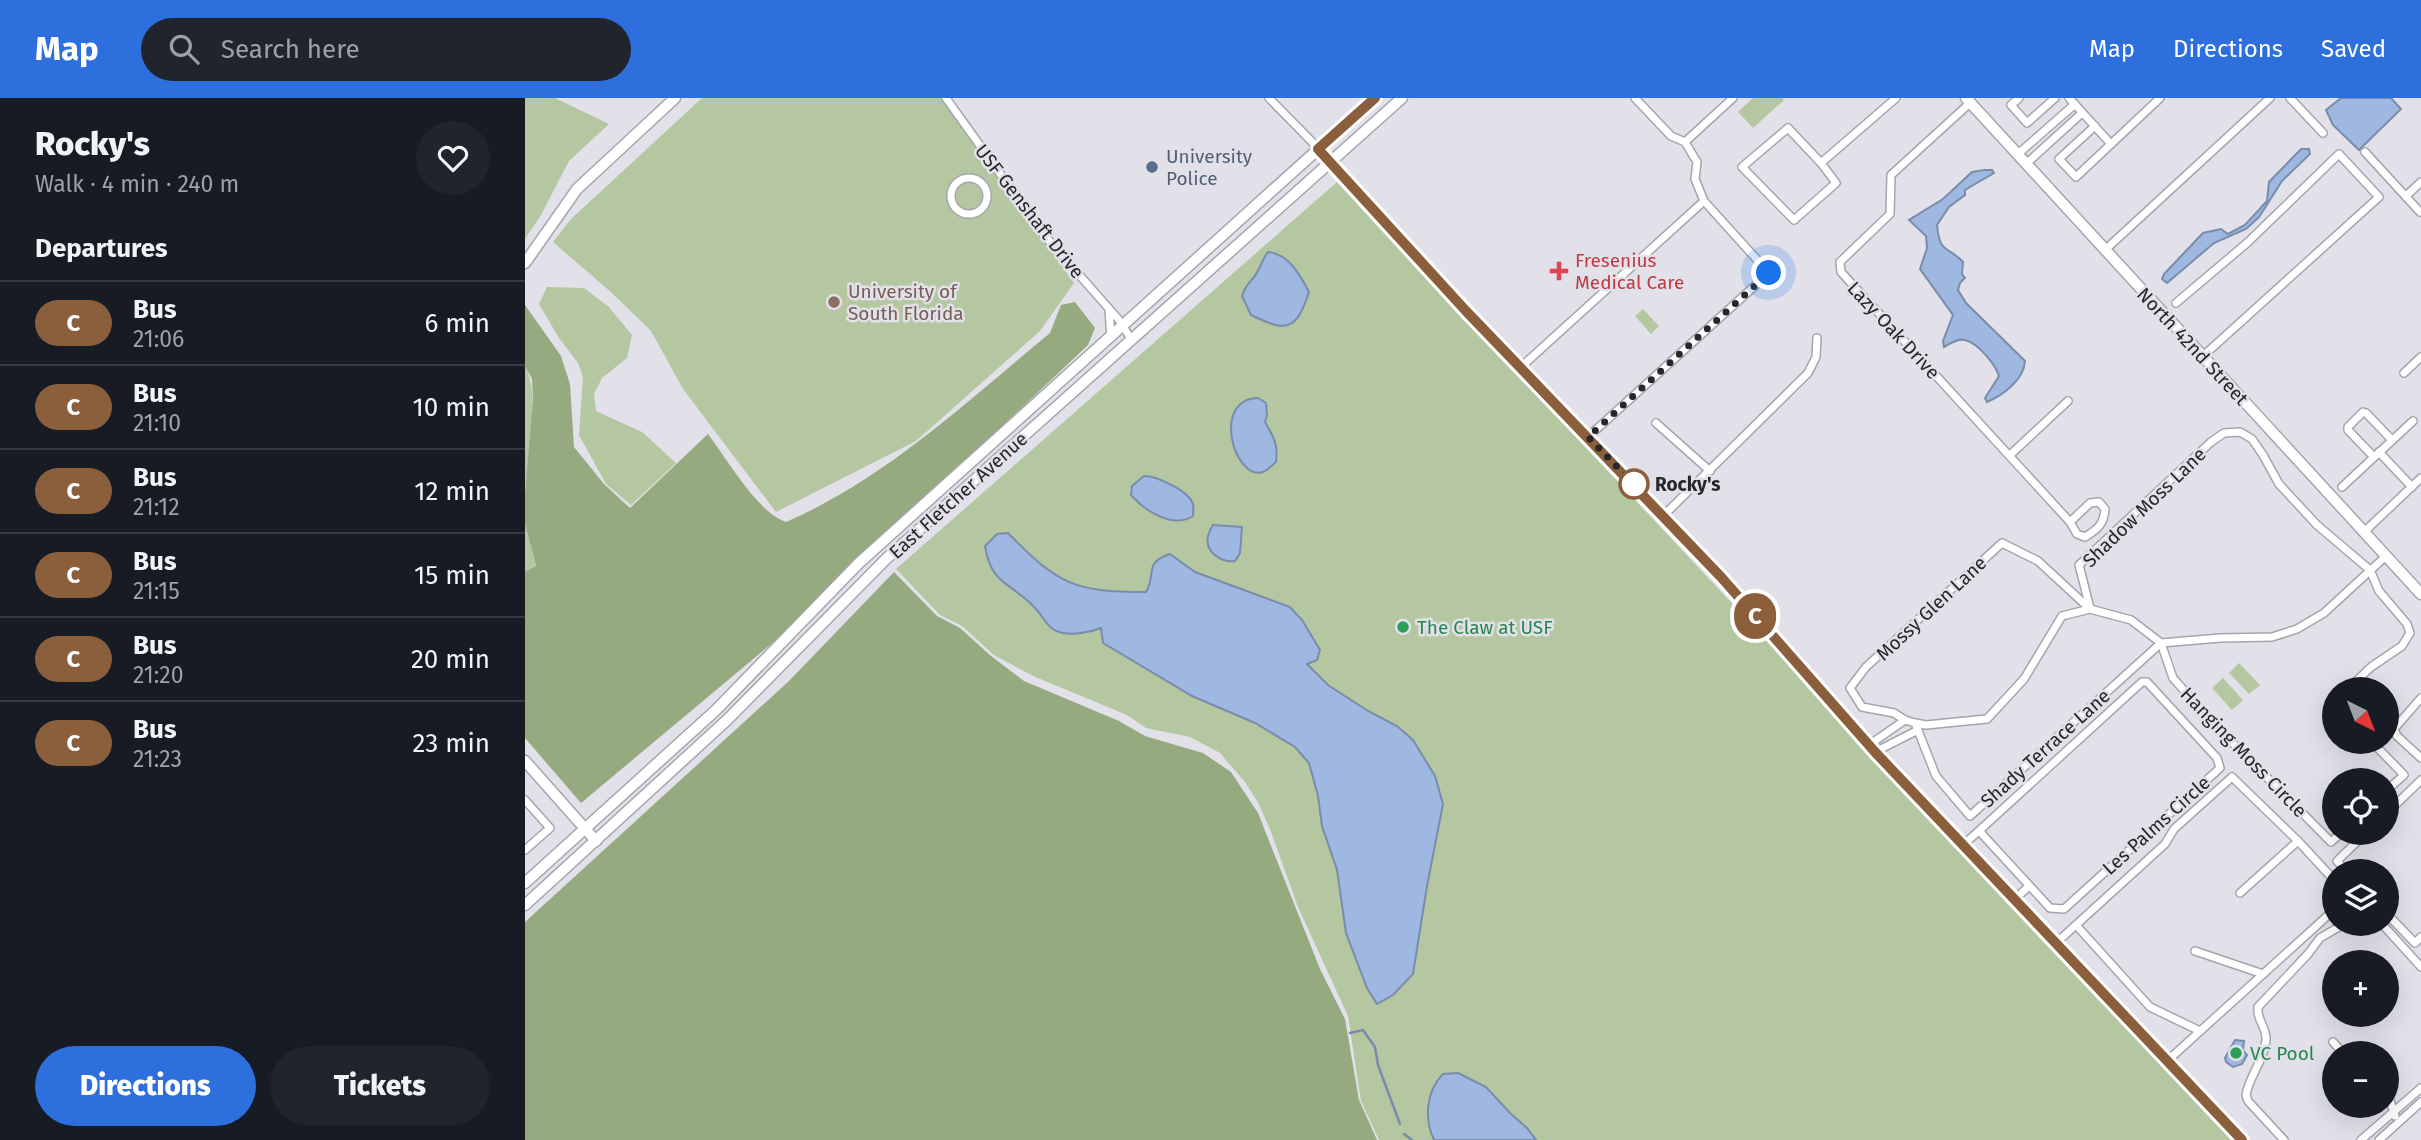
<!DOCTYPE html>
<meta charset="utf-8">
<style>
:root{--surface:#171b24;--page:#20242c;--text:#f1f3f6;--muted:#9ea1a6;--line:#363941;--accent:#2d6fdc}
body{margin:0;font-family:"Fira Sans",sans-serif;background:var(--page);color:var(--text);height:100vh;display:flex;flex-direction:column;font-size:26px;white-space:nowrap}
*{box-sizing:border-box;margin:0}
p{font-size:23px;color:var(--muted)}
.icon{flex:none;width:38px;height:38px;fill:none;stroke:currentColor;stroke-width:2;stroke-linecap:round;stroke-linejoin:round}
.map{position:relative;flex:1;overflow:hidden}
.side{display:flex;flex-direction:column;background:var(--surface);width:525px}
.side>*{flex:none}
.badge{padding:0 14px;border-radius:23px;font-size:24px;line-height:46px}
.needle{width:46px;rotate:138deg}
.tools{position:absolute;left:1797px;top:579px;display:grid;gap:14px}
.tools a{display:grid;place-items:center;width:77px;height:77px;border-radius:50%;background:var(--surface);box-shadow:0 7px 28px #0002;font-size:35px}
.you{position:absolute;width:35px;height:35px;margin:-18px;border:5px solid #fff;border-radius:50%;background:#1a73e8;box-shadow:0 0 0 10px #1a73e833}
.map>.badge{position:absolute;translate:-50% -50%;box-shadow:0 0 0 4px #fff}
h2{padding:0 35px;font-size:26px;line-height:63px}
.round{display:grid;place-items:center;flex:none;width:74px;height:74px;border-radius:37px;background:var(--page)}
.overview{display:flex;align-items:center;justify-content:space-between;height:119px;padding:0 35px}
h1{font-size:33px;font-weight:800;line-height:52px}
.primary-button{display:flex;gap:14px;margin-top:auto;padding:14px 35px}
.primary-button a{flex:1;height:80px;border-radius:42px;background:var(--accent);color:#fff;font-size:28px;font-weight:800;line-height:80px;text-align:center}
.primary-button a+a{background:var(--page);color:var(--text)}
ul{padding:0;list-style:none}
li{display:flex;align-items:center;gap:21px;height:84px;padding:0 35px;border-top:2px solid var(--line)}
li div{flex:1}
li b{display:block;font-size:26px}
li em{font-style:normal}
li .badge{min-width:77px;font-weight:700;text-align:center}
header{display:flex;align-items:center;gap:42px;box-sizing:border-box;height:98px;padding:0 35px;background:var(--accent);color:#fff}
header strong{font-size:33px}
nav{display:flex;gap:38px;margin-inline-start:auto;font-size:24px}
.search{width:490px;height:63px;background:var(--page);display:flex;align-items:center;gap:18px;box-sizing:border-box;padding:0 24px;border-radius:38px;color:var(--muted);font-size:26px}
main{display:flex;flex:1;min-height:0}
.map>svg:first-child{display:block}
</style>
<header>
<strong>Map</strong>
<div class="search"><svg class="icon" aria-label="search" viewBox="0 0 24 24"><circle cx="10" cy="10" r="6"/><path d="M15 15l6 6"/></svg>Search here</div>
<nav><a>Map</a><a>Directions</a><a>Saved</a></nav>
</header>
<main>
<section class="side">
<div class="overview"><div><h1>Rocky's</h1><p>Walk · 4 min · 240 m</p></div><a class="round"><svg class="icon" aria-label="heart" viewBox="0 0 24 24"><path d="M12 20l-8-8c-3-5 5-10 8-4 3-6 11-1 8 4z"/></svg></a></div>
<h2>Departures</h2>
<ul>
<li><span class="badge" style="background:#8b5e3c;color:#fff">C</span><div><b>Bus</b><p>21:06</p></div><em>6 min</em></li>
<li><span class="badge" style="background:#8b5e3c;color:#fff">C</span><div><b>Bus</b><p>21:10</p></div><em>10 min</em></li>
<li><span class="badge" style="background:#8b5e3c;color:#fff">C</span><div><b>Bus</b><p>21:12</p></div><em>12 min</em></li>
<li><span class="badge" style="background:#8b5e3c;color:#fff">C</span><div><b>Bus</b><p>21:15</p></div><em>15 min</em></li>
<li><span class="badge" style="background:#8b5e3c;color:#fff">C</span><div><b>Bus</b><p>21:20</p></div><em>20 min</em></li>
<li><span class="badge" style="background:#8b5e3c;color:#fff">C</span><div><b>Bus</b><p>21:23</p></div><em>23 min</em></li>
</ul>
<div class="primary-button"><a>Directions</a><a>Tickets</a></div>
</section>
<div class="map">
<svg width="1896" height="1042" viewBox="0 0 1896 1042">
<rect width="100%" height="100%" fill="#e2e1ea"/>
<g fill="#b4c7a1">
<polygon points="0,0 30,0 84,26 44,63 16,117 0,141"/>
<polygon points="177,0 418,0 549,185 515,233 391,343 251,414 158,291 126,233 87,195 28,144 46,121"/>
<polygon points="1228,0 1257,0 1259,2 1228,30 1213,14"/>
<polygon points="812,84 1710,1042 854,1042 836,1003 823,918 773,809 746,734 734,706 720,684 695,655 665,639 621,630 602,617 508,578 469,557 437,528 415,517 371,471"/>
<polygon points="22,189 59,190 84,209 107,237 102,260 77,280 69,296 71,313 117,334 151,365 106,407 81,386 54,337 58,279 53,265 34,240 14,206"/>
<polygon points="1118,211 1134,228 1126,236 1110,218"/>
<path d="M0,268C16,297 3,361 0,395Z"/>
<polygon points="0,426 11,469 0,474"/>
<polygon points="1714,565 1735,587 1724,596 1704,575"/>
<polygon points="1698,580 1718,602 1707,612 1687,590"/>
</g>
<g fill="#95aa7f">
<path d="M550,204L570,230L563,247L245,547L56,705L0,640V474L11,468L0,426V395L8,303L7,281L0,268V207L36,258L45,286L49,349L79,386L105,410L183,336C202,361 233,415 261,424C359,382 444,302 525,235L536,207Z"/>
<polygon points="369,474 412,518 435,530 466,558 499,583 594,623 620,638 678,655 706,674 733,715 795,871 820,921 834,1002 852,1042 0,1042 0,824 264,583"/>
</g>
<g fill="#9eb8e1" stroke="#7a8caa" stroke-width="2">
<polygon points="1816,0 1866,0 1876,11 1834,52 1808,27 1801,12"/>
<polygon points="1776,51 1784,51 1785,56 1757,83 1734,119 1721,131 1689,145 1642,185 1637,181 1639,176 1678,135 1696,131 1703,136 1720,127 1742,103 1744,84"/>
<path d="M1459,72H1467L1469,75L1440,92V97L1424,109L1412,127C1415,157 1422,147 1438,164L1437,176L1440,180L1435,185L1433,192L1441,205L1500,263C1499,282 1478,297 1462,304L1460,300L1474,278C1470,266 1453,245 1440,242C1432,240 1425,246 1419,249L1418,243L1428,217L1395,171L1402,150L1401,138L1384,122L1418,101L1447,74Z"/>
<path d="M743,154C764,156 775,177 784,194C771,234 761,234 726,217L717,198C720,189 723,186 729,179C735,172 737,161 743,154Z"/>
<path d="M733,300L741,305L742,318L740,324C749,340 753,345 751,364C747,367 742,373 738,374C709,383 686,301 733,300Z"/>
<path d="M619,378C632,378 664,393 668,406C669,410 668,414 668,418C648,431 620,413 606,397L607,388Z"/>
<path d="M688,427L717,429L715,455L710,463C697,465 679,454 683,438C684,434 686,430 688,427Z"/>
<path d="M483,435C533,486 548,494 621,494C632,475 618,465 645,456L670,474L765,509L777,522L795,552L792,562L782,566L803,587L843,613L872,628L888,642L910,678L918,706L902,788L888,876L868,897L852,906L842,890L821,835L812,772L797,728L793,698L784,665L770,649L730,625L667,598L578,545L576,530C566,534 549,537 538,535C522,532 520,520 510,510C488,485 466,488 460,448L472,436Z"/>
<polygon points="1710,942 1719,943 1718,952 1722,957 1717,966 1708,969 1701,964 1700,960"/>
<path d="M933,975L961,989L985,1015L1002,1030L1011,1042H909C899,1021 901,993 918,976Z"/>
</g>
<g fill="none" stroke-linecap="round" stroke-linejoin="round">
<g stroke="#7a8caa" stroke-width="2.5">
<polyline points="825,935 838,932 850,949 853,967 875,1026"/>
<polyline points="879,1036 887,1042"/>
</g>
<defs>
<g id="street">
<polyline points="421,0 519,137 594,222 606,241"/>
<polyline points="744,0 794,51"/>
<polyline points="1494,0 1486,7 1502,25 1530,0"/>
<polyline points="1544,0 1586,46"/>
<polyline points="1765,0 1798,35"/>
<path d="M1445,5L1366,77L1365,116L1315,164L1316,174L1545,424L1552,436L1560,439C1573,431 1579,426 1580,411L1574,404L1565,405L1545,424"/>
<polyline points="1570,28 1534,61 1551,79 1635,0"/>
<polygon points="1263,30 1296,65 1311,85 1269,122 1217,69"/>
<polyline points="1160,44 1208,0"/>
<polyline points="1840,54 1895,114"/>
<polyline points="1493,56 1550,6"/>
<polyline points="1296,65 1371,0"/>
<polyline points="1502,65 1557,15"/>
<circle cx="444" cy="98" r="18"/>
<polyline points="1881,98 1896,84"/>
<polyline points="1580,152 1745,0"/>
<polyline points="1651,205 1722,145 1814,56 1854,99 1677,259"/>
<polyline points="584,212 586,240"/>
<polyline points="996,269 1179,103 1170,81 1172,64 1160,44 1146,38 1110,0"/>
<polyline points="1879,275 1896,259"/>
<polyline points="1131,325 1185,373"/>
<polyline points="1063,339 1244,175 1179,103"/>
<polyline points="1854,354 1887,389"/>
<polyline points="1485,357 1543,303"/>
<polyline points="1849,359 1823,332 1823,329 1838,314 1841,315 1867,342"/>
<polyline points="1817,389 1888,323"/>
<polyline points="1137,419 1283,275 1291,259 1292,240"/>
<polyline points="1839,434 1896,380"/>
<polyline points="1565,510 1554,467 1686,344 1699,335 1715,334 1727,341 1738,357 1754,386 1792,427 1845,472 1854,493 1882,526 1885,535 1877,548 1846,569 1822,592"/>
<polygon points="1617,584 1622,584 1692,660 1695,670 1539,811 1525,810 1456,735 1456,731"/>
<polyline points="1896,600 1869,631 1872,638 1896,660"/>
<polyline points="1810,603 1810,605"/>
<polyline points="1390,625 1401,627 1462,621 1499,581 1537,518 1565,511"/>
<polyline points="1847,644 1879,677 1862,692"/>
<polyline points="1344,647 1380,622"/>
<polyline points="1350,654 1393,632"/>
<polyline points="0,702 25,730 0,752"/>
<polyline points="1862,715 1896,682"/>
<polyline points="1816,735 1806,744 1688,625 1648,580 1636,545 1445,718 1411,678 1390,625 1380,622 1369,615 1337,609 1325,590 1341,569 1477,445 1513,463 1565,511 1606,522 1636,545 1695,540 1747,539 1772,531 1799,515 1861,458"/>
<polyline points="1438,747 1456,731"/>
<polyline points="1822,774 1812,763 1841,735"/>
<polyline points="1715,795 1773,743"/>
<polyline points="1489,802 1504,788"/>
<polyline points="1862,816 1890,845 1896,839"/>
<polyline points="1857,826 1896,869"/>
<polyline points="1551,827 1625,909 1675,933"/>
<polyline points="1530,846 1640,746 1649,731 1707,679 1773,743 1810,783"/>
<polyline points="1670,853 1738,876"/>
<polyline points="1808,944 1819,956"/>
<polyline points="1641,964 1810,811"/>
<polyline points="1862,993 1870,1018"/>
<path d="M1759,1042L1723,1003L1721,997C1724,978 1739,963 1741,942C1742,929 1731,922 1733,909L1783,856L1795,840L1819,826"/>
<polyline points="1836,1042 1896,990"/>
<polyline points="1854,1042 1896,1004"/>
</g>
<g id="secondary">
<polyline points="1441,0 1896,496"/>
<polyline points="794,51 941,213 1196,479 1350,654 1717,1042"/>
<polyline points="0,165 52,91 150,0"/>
<polyline points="0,663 71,743"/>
<polyline points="0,785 191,612 334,465 850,0"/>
<polyline points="0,807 202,622 361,461 877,0"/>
</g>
</defs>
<use href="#street" stroke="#a5a5ad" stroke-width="10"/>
<use href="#secondary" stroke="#a5a5ad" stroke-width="13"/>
<use href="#street" stroke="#fff" stroke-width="7"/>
<use href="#secondary" stroke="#fff" stroke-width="10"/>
</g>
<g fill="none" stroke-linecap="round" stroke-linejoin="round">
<defs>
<polyline id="line" points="850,0 793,51 941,213 1196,479 1350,654 1717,1042"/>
</defs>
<use href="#line" stroke="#fff" stroke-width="16"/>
<use href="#line" stroke="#8b5e3c" stroke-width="10"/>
<polyline stroke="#272629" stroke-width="7" stroke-dasharray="0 12.6" points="1109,386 1063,339 1244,175"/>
</g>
<circle fill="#5c6f8a" stroke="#e2e1ea" stroke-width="2.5" cx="627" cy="69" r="7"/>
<path fill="#e0444e" stroke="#e2e1ea" stroke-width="2.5" d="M1030.5 162.5h7v7h7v7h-7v7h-7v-7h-7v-7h7z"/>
<circle fill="#8d6e63" stroke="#e2e1ea" stroke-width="2.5" cx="309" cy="204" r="7"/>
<circle fill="#fff" stroke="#8b5e3c" stroke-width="3.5" cx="1109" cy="386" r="14"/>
<g fill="#2e9e5b" stroke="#e2e1ea" stroke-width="2.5">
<circle cx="878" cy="529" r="7"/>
<circle cx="1711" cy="955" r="7"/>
</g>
<g text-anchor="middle" stroke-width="5" stroke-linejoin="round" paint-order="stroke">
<g font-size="19" fill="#4e5e75" stroke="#e2e1ea" text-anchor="start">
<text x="641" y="65">University<tspan x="641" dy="22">Police</tspan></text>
</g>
<g font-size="19" fill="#272629" stroke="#e2e1ea">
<text transform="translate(505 113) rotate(52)" y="7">USF Genshaft Drive</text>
<text transform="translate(1369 232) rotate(47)" y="7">Lazy Oak Drive</text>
<text transform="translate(1668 248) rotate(47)" y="7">North 42nd Street</text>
<text transform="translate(433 397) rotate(-42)" y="7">East Fletcher Avenue</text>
<text transform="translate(1619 409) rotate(-44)" y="7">Shadow Moss Lane</text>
<text transform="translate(1406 510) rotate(-43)" y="7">Mossy Glen Lane</text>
<text transform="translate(1520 650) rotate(-42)" y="7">Shady Terrace Lane</text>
<text transform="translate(1719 654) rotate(46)" y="7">Hanging Moss Circle</text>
<text transform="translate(1631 727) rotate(-42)" y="7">Les Palms Circle</text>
</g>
<g font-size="19" fill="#be3a42" stroke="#e2e1ea" text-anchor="start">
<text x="1050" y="169">Fresenius<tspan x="1050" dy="22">Medical Care</tspan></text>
</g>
<g font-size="19" fill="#785e54" stroke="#e2e1ea" text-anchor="start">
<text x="323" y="200">University of<tspan x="323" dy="22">South Florida</tspan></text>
</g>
<g font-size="19" font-weight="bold" fill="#272629" stroke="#e2e1ea" text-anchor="start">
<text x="1130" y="393">Rocky's</text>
</g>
<g font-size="19" fill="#27864d" stroke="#e2e1ea" text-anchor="start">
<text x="892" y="536">The Claw at USF</text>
<text x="1725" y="962">VC Pool</text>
</g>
</g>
</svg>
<div class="tools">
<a><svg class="needle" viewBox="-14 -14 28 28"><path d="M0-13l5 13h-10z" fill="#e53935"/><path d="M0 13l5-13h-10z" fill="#9ea1a6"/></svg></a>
<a><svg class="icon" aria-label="locate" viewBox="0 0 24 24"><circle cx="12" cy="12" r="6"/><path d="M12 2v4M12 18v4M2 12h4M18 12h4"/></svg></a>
<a><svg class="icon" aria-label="layers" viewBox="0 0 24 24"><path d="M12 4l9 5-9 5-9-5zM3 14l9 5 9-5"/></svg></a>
<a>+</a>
<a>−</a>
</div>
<div class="you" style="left:1244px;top:175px"></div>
<b class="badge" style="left:1230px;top:518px;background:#8b5e3c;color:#fff">C</b>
</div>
</main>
